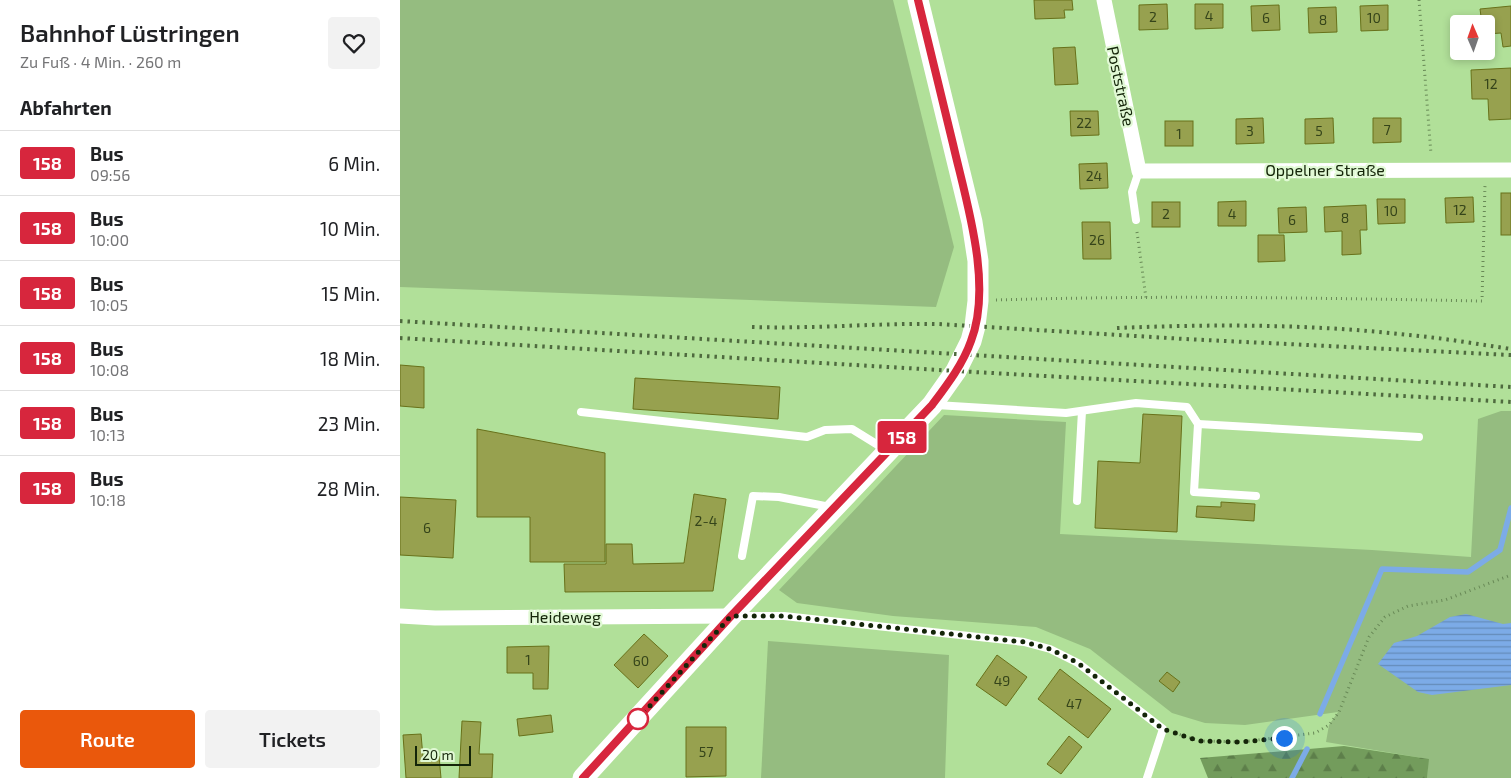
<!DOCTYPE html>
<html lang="de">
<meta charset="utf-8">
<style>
:root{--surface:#fff;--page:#f2f2f2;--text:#202124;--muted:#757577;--line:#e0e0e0;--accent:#ea580c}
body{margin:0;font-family:"Exo 2",sans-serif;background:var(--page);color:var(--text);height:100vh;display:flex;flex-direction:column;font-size:19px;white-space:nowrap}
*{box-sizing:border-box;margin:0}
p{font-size:16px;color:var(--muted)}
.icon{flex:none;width:28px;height:28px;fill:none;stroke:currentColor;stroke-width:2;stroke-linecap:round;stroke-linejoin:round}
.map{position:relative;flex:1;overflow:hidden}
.sheet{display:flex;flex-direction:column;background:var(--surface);width:400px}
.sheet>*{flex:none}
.badge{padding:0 10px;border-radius:4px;font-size:18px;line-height:32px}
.needle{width:32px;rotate:358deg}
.controls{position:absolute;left:1050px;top:15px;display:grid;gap:10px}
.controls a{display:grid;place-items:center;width:45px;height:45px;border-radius:5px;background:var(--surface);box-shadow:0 2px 8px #0003;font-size:25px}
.scale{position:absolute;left:15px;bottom:12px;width:56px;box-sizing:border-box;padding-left:5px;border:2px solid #142509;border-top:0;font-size:14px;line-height:18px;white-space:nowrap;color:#142509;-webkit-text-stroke:4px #e1f9d5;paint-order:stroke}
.you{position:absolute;width:25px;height:25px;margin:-12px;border:4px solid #fff;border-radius:50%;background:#1a73e8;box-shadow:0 0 0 8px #1a73e833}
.map>.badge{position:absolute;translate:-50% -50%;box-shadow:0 0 0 2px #fff}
h2{padding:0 20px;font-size:19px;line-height:45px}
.round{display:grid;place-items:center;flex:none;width:52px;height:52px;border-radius:5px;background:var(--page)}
.head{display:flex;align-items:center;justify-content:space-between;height:85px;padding:0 20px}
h1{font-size:24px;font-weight:600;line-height:38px}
.action{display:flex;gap:10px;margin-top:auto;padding:10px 20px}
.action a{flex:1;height:58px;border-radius:5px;background:var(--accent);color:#fff;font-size:20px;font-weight:600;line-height:58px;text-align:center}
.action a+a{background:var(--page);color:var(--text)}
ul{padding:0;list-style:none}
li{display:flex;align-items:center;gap:15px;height:65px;padding:0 20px;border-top:1px solid var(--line)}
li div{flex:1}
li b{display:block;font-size:19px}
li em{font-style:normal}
li .badge{min-width:55px;font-weight:700;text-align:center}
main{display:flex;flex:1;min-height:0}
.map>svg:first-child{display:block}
</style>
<main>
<section class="sheet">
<div class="head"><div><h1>Bahnhof Lüstringen</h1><p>Zu Fuß · 4 Min. · 260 m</p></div><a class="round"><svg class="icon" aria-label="heart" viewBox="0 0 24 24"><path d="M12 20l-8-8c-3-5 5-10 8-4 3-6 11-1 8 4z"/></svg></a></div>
<h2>Abfahrten</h2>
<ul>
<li><span class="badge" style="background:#d7263d;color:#fff">158</span><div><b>Bus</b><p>09:56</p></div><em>6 Min.</em></li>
<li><span class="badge" style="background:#d7263d;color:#fff">158</span><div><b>Bus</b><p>10:00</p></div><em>10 Min.</em></li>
<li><span class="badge" style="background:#d7263d;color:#fff">158</span><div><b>Bus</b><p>10:05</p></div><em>15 Min.</em></li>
<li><span class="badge" style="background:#d7263d;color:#fff">158</span><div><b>Bus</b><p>10:08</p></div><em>18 Min.</em></li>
<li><span class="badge" style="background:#d7263d;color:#fff">158</span><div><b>Bus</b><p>10:13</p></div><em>23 Min.</em></li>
<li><span class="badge" style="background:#d7263d;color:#fff">158</span><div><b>Bus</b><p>10:18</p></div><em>28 Min.</em></li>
</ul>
<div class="action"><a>Route</a><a>Tickets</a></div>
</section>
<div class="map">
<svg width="1111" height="778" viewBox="0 0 1111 778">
<defs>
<pattern id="forest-firs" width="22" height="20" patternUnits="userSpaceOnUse" patternTransform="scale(1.25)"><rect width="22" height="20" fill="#739c5c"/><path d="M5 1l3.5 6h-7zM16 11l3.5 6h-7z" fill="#5d7f4a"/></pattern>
<pattern id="water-rules" width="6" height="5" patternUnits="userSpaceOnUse" patternTransform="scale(1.25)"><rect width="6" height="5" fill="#7cabe7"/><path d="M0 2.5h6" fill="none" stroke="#648bb9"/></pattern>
</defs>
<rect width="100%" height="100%" fill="#b1e099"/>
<g fill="#95bc80">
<polygon points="0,0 493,0 554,247 536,307 0,287"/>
<polygon points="1101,411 1111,411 1111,778 1027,778 1028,759 926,742 929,725 938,712 845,725 805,723 772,713 690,649 636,627 493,616 397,603 379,590 544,415 666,422 660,534 972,550 1071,557 1078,419"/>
<polygon points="368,641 549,655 545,778 361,778"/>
</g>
<polygon fill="url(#forest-firs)" points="944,746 1029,759 1027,778 808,778 800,758"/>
<polygon fill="url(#water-rules)" points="1066,614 1103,624 1111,623 1111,685 1032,695 1018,692 978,664 994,643 1017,636 1050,617"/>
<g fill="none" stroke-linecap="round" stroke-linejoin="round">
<g stroke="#7cabe7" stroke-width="5.5">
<polyline points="920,714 982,569 1068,572 1100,550 1111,508"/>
<polyline points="892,778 907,749"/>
</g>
</g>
<g fill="#97a14f" stroke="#68711a">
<polygon points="634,0 672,0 673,10 664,10 665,18 635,19"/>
<polygon points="767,4 768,29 739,30 739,5"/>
<polygon points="795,4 823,4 823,28 795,29"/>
<polygon points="879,5 880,30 852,31 851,6"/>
<polygon points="988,5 988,30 961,31 960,6"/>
<polygon points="1111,6 1111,46 1103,47 1101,33 1086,34 1086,24 1082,24 1080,9"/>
<polygon points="936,7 937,32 909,33 908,8"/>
<polygon points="675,47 678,84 655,85 653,48"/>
<polygon points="1111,68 1111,119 1089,120 1088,99 1072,99 1071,70"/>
<polygon points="670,111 698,111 699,135 671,136"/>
<polygon points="863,118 864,143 836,144 836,119"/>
<polygon points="933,118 934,143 905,144 905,119"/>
<polygon points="973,118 1001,118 1001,142 973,143"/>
<rect x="765" y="121" width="28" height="25"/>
<polygon points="707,163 708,188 680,189 679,164"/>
<rect x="1101" y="193" width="10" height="42"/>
<polygon points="1073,197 1074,222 1046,223 1045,198"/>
<polygon points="977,199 1005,199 1005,223 978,224"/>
<polygon points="846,201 846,226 818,226 818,202"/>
<rect x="752" y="202" width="28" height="25"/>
<polygon points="966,205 967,230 960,230 961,254 942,255 942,231 925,232 924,207"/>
<polygon points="906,207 907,232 879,233 878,208"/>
<polygon points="682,222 710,222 711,259 683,259"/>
<polygon points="858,235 884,235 885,261 858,262"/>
<polygon points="0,365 24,367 24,408 0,406"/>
<polygon points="235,378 380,387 378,419 233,409"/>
<polygon points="743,414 782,416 777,532 695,528 698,461 740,463"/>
<polygon points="77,429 205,453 205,562 130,562 130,517 77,517"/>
<polygon points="294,494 326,499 313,591 165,592 164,564 206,564 206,544 232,544 233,564 284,563"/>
<polygon points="0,497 56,500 53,558 0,555"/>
<polygon points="821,502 855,504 854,521 796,517 797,506 821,507"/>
<polygon points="244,634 268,656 238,688 214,665"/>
<polygon points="149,646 148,689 133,689 133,673 107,673 107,647"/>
<polygon points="597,655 627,677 606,706 576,685"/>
<polygon points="660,669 711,709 688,738 638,699"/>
<polygon points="767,672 780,682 773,692 759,681"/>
<polygon points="151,715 153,732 119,736 117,719"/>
<polygon points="62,721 81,722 79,754 93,754 92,778 59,778"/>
<polygon points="286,727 326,727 326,776 286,777"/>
<polygon points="21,734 23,757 39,756 41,778 6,778 3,735"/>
<polygon points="669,736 682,747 661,774 647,764"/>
</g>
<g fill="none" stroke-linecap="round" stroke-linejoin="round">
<g stroke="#688956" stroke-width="3" stroke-dasharray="1 4" stroke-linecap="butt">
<polyline points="1019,0 1031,154"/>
<polyline points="737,232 746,298"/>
<path d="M596,300C758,295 920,298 1082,301L1085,185"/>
<polyline points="775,733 799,741 841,742 915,733 929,725 939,712 969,637 985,617 1008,606 1045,600 1111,575"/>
</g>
<g stroke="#fff" stroke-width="8">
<polyline points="736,220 732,192 739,171"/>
<polyline points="536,405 666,413 736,403 787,407 798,424 794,492 856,496"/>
<polyline points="181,412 407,437 425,430 452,429 486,450"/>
<polyline points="798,424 1019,437"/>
<polyline points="677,501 682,411"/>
<polyline points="342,556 353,496 379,497 430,507"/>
<polyline points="335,616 384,616 624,642 650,649 678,663 763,729 747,778"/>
</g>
<g stroke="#fff" stroke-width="15">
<polyline points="704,0 739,171 1111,170"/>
<polyline points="0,616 35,618 331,616"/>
</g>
<polyline stroke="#fff" stroke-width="21" points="183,778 331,616 532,405 556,371 571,341 575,326 578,301 578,261 572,222 518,0"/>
<g stroke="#4e6a3e" stroke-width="4" stroke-dasharray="2.5 5" stroke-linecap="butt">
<polyline points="0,321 1111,387"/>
<path d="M352,327C414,329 476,323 538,324L785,339L1111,355"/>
<path d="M717,328C813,324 913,324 1009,335C1043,338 1077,344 1111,349"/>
<polyline points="0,338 556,371 1111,402"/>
</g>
</g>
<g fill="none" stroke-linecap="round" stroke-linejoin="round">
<defs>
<path id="line" d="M183,778L331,616L532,405C547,385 563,364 571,341C593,284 566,201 553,144C541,96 530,48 518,0"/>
</defs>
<use href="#line" stroke="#fff" stroke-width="11"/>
<use href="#line" stroke="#d7263d" stroke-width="8"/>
<polyline stroke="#142509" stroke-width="5" stroke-dasharray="0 9" points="238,719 331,616 384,616 624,642 650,649 678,663 763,729 799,741 841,742 884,738"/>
</g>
<circle fill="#fff" stroke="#d7263d" stroke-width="2.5" cx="238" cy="719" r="10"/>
<g text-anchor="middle" stroke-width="4.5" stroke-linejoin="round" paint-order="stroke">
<g font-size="14" fill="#35441a">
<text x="809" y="21">4</text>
<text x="753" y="22">2</text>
<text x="866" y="23">6</text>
<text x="974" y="23">10</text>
<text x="923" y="25">8</text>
<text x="1091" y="89">12</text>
<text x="684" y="128">22</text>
<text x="987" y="135">7</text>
<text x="850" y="136">3</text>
<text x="919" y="136">5</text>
<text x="779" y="139">1</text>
<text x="694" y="181">24</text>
<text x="1060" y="215">12</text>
<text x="991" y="216">10</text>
<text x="766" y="219">2</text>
<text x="832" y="219">4</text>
<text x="945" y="223">8</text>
<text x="892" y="225">6</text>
<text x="697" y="245">26</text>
<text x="306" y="526">2-4</text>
<text x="27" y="533">6</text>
<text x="128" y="665">1</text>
<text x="241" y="666">60</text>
<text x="602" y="686">49</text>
<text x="674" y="709">47</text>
<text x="306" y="757">57</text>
</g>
<g font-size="16" fill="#142509" stroke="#e1f9d5">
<text transform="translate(721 86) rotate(78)" y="6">Poststraße</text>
<text x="925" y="176">Oppelner Straße</text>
<text x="165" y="623">Heideweg</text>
</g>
</g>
</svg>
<div class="controls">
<a><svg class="needle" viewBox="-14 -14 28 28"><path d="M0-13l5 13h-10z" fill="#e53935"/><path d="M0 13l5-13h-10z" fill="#757577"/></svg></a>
</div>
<div class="scale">20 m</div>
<div class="you" style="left:884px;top:738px"></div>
<b class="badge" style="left:502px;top:437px;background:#d7263d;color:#fff">158</b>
</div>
</main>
